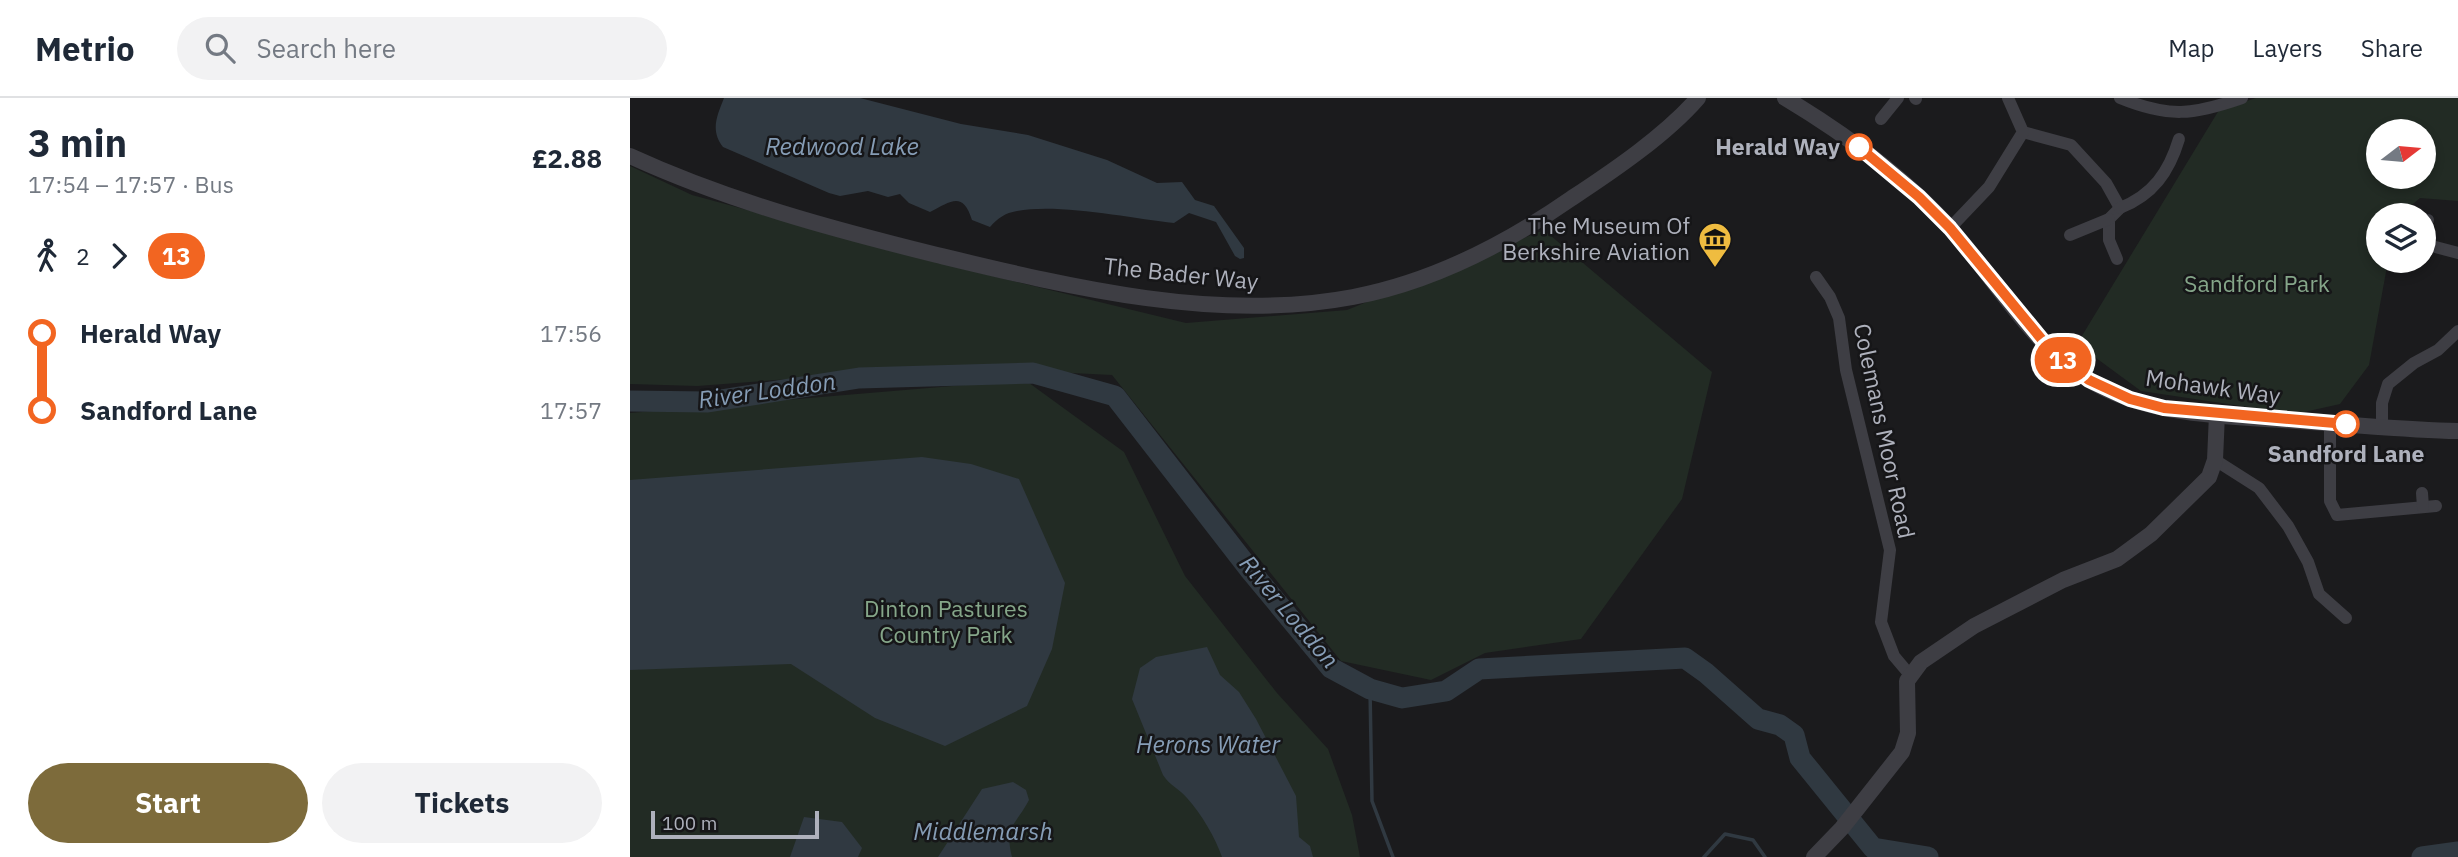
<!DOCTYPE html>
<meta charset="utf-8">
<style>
:root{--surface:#fff;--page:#f2f2f3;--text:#1f2937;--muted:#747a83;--line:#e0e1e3;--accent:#7d6b3b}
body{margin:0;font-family:"IBM Plex Sans",sans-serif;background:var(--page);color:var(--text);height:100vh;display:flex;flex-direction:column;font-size:26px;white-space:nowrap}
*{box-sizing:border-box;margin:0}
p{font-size:23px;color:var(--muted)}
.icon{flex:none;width:38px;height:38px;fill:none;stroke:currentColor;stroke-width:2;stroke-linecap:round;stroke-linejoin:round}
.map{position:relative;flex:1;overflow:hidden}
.side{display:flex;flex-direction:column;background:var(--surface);width:630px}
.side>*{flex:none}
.badge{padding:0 14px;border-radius:23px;font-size:24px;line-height:46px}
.needle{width:46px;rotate:74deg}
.buttons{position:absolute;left:1736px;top:21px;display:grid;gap:14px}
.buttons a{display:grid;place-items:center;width:70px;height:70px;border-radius:50%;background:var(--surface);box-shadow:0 4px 10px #0003;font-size:35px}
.scale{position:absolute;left:21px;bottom:18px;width:168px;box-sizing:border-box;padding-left:7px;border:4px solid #aeb1bc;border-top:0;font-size:19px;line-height:24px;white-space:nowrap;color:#aeb1bc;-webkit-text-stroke:5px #161618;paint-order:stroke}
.map>.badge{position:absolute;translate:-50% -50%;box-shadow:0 0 0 4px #fff}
.legs{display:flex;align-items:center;gap:10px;height:77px;padding:0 28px;font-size:23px}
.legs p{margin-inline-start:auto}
.headline{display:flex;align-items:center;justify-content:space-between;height:119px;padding:0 28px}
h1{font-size:38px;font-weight:700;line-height:52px}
.cta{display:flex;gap:14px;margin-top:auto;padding:14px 28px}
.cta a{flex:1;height:80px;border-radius:42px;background:var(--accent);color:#fff;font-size:28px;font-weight:700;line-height:80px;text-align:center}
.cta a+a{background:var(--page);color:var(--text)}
ul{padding:0 28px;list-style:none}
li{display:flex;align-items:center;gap:24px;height:77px;font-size:26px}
li i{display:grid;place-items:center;width:10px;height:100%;margin:0 9px;background:currentColor}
li i::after{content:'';width:18px;height:18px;margin:-9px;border:5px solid;border-radius:50%;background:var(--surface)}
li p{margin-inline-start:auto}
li:first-child i{background:linear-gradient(#0000 50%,currentColor 0)}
li:last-child i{background:linear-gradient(currentColor 50%,#0000 0)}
header{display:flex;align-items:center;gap:42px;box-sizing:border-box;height:98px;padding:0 35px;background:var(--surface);border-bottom:2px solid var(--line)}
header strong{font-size:33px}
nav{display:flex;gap:38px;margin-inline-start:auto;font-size:24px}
.search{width:490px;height:63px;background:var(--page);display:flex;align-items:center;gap:18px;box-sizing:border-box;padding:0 24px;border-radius:38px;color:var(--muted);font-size:26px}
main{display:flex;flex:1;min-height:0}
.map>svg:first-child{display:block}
</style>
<header>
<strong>Metrio</strong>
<div class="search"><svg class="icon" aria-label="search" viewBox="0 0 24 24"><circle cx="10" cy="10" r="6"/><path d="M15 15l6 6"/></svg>Search here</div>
<nav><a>Map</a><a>Layers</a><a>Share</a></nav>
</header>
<main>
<section class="side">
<div class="headline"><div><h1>3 min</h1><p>17:54 – 17:57 · Bus</p></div><b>£2.88</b></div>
<div class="legs"><svg class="icon" aria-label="walk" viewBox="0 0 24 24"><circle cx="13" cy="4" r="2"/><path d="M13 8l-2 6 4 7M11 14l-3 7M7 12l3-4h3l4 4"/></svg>2<svg class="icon" aria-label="forward" viewBox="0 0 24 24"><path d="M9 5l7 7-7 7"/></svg><b class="badge" style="background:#f26521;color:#fff">13</b></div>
<ul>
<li><i style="color:#f26521"></i><b>Herald Way</b><p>17:56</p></li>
<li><i style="color:#f26521"></i><b>Sandford Lane</b><p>17:57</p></li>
</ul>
<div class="cta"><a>Start</a><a>Tickets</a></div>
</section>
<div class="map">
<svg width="1828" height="759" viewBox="0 0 1828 759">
<rect width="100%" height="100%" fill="#1b1b1d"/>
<g fill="#222b24" fill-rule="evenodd">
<path d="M1626,0H1828V103L1790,100L1770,117H1748V163H1758L1739,267L1710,306L1665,316L1511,293L1447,246L1589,12ZM1748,33H1794V79H1748Z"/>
<polygon points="0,68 62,97 350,175 556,225 717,212 914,132 1082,274 1052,401 951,541 855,555 801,582 711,563 482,277 320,269 67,288 0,286"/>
<polygon points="395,282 494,354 555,478 647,595 698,651 722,717 730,759 0,759 0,315"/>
</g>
<g fill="#303941">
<path d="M94,0H230L331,26L398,37L477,62L527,85L552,84L565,102L584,108L614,150V160L610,161L605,158L586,124L559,115L544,125C500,120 428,105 387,113C375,115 368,120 360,129L342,122C333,93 321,103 300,114L279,105L270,96L258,99L238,93L210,98L199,95L93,49C80,32 87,18 94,0Z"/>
<polygon points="292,359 341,366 389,381 435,485 422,551 397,608 315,648 245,620 161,566 0,572 0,382"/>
<path d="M577,549L590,577L609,594L626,621L666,698L669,739L680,748L683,759H592C585,739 572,717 557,700C550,691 540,688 533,677L502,601L510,570L526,559Z"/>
<path d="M383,684L396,692L399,702C386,727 374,728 382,759H308L352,691Z"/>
<polygon points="174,719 212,724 232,750 228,759 160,759"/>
</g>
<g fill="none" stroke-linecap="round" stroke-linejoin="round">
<g stroke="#303941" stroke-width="3.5">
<polyline points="740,591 742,703 763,759"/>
<polyline points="1074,759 1095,736 1123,742 1135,759"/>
</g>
<g stroke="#303941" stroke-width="21">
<polyline points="0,303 78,304 229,280 403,275 485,298 620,472 701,570 740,591 772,600 816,593 849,571 1055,560 1076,575 1128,621 1150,627 1164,637 1170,660 1243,750 1298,759"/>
<polyline points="1792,759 1828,754"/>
</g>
<g stroke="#3e3e44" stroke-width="12">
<polyline points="1285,0 1286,1"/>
<path d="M1490,0C1539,20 1563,17 1612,0"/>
<polyline points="1251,21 1268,0"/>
<polyline points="1393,34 1441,47 1476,85 1490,110 1479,121 1479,142 1487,161"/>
<path d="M1490,110C1523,97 1539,74 1549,41"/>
<polyline points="1320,130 1359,89 1393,34 1378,0"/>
<polyline points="1794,131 1798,122"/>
<polyline points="1440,137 1479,121"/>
<polyline points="1794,146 1828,155"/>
<polyline points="1186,179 1200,199 1209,220 1216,272 1260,452 1251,524 1264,558 1280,577"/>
<polyline points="1700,325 1700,403 1707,417 1806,408"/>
<polyline points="1752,328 1752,305 1758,286 1784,265 1808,252 1828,233"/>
<polyline points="1585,362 1629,390 1658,428 1678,464 1689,496 1716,520"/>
<polyline points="1792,395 1793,409"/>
</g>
<g stroke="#3e3e44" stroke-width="16">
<path d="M1155,0C1215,36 1273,78 1320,130C1365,180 1401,246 1459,282C1522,321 1608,318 1680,324C1729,327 1779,332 1828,333"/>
<path d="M0,58C98,103 202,131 307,157C440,189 586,225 723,199C802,184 876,146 942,100C983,73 1036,37 1068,0"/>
<polyline points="1184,759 1212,730 1272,654 1278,635 1277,583 1291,564 1344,528 1433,482 1487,461 1521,436 1579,379 1585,362 1587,316"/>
</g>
</g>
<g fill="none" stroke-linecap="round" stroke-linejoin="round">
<defs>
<polyline id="line-1" points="1229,49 1289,99 1320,130 1418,249 1459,282 1500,301 1534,310 1716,326"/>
</defs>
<use href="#line-1" stroke="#fff" stroke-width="16"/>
<use href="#line-1" stroke="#f26521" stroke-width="10"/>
</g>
<defs>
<symbol id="museum-pin" viewBox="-11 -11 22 30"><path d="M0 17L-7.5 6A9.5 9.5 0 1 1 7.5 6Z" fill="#efbc40" stroke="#161618"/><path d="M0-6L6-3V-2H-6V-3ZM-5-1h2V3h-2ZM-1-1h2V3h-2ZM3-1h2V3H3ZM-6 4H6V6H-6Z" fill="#111"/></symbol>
</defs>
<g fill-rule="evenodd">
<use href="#museum-pin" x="1066" y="122" width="38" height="52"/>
</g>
<g fill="#fff" stroke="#f26521" stroke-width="3.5">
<circle cx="1229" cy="49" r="12"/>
<circle cx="1716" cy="326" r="12"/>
</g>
<g text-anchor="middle" stroke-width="5" stroke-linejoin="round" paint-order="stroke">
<g font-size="23" font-weight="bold" fill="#aeb1bc" stroke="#161618" text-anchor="end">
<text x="1210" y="57">Herald Way</text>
<text x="1716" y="364" text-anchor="middle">Sandford Lane</text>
</g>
<g font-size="23" fill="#aeb1bc" stroke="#161618" text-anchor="end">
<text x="1060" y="136">The Museum Of<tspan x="1060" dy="26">Berkshire Aviation</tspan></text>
</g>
<g font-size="23" fill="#aeb1bc" stroke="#161618">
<text transform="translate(551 176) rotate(6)" y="8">The Bader Way</text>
<text transform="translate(1583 289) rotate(8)" y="8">Mohawk Way</text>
<text transform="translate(1254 333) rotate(78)" y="8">Colemans Moor Road</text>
</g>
<g font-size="23" fill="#85a689" stroke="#161618">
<text x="1627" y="194">Sandford Park</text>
<text x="316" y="519">Dinton Pastures<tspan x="316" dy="26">Country Park</tspan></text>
</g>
<g font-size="24" font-style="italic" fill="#869db6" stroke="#161618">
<text x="212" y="57">Redwood Lake</text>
<text transform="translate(137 293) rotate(-8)" y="8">River Loddon</text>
<text transform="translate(659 514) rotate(50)" y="8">River Loddon</text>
<text x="578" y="655">Herons Water</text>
<text x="353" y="742">Middlemarsh</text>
</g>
</g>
</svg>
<div class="buttons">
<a><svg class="needle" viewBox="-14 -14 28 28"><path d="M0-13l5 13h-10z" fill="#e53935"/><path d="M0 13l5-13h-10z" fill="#747a83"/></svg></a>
<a><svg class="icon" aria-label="layers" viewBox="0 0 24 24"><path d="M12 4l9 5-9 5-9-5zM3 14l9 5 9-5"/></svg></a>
</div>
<div class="scale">100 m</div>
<b class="badge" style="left:1433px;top:262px;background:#f26521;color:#fff">13</b>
</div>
</main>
